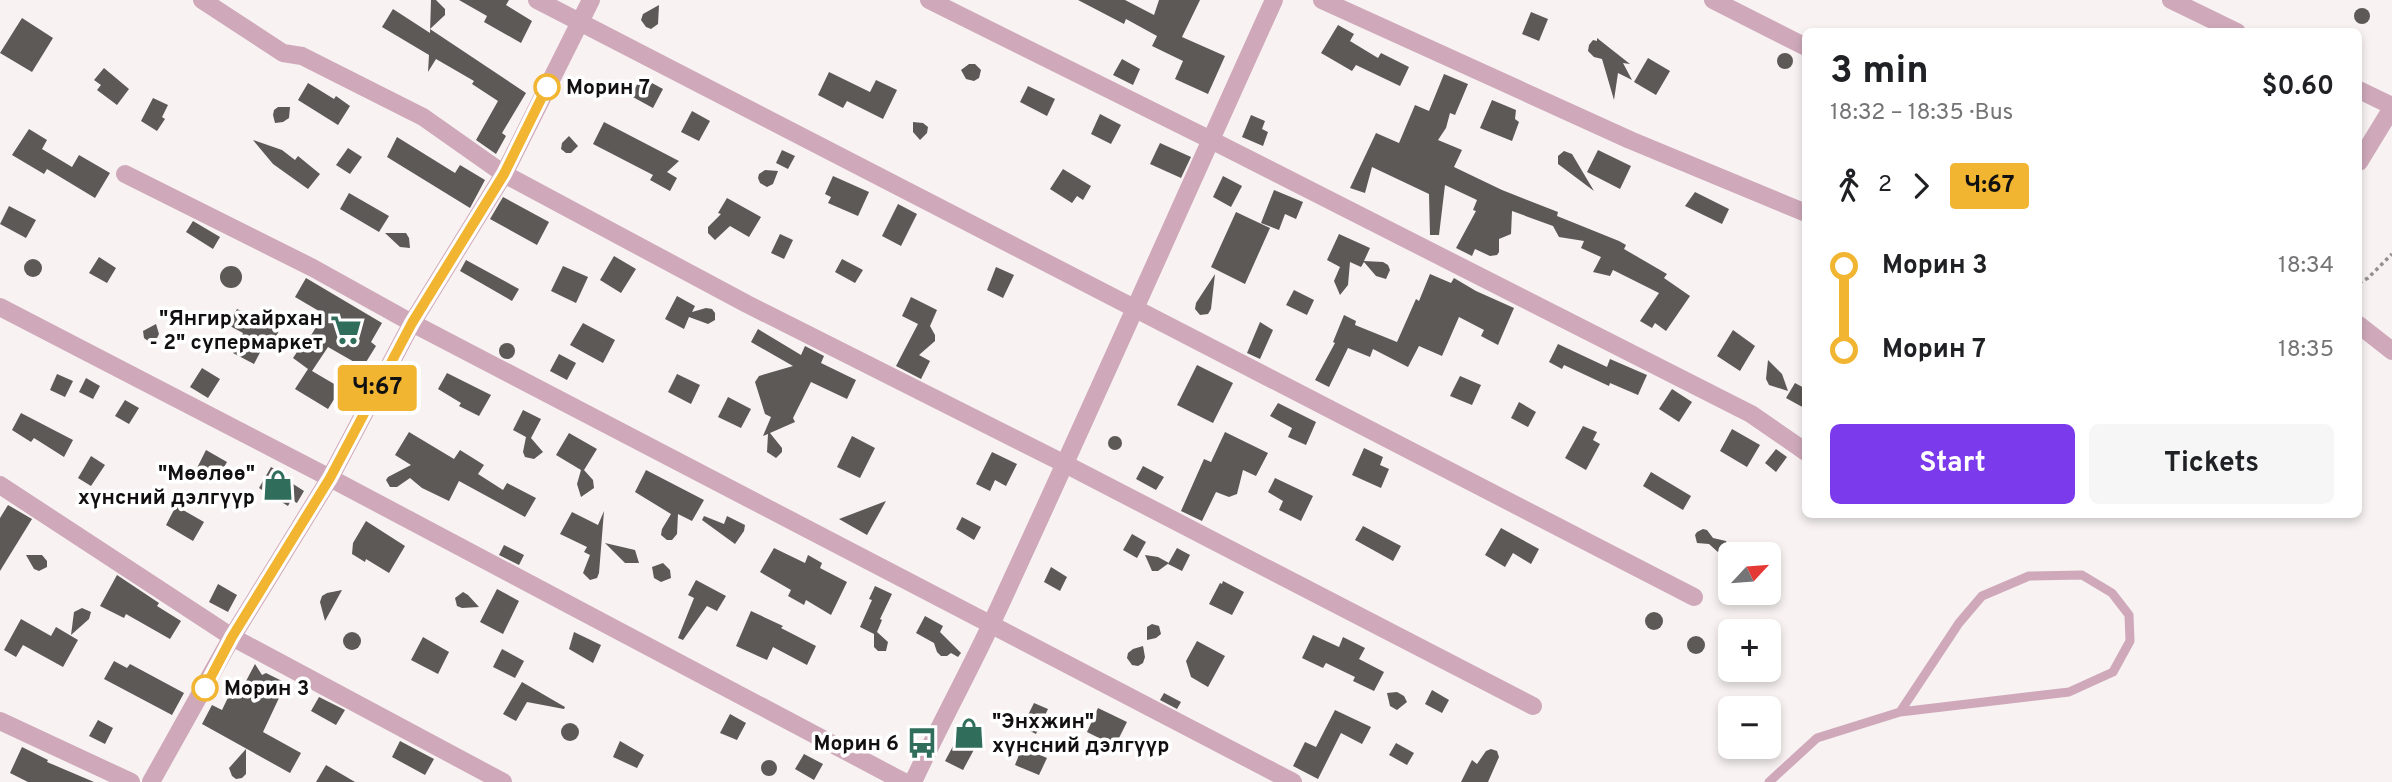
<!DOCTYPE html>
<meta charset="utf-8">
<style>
:root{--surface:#fff;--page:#f6f6f6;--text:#202124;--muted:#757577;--accent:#7c3aed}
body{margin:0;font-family:Overpass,sans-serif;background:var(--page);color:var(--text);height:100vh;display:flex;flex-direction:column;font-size:26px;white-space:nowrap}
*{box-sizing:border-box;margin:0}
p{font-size:23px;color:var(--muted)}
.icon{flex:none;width:38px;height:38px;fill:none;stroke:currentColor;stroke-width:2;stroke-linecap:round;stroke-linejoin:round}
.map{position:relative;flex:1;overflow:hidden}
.drawer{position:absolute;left:1802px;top:28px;width:560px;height:490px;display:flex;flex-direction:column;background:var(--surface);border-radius:10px;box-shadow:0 4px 10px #0003}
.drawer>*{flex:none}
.badge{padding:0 14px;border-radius:5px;font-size:24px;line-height:46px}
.needle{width:46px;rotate:64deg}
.buttons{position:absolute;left:1718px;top:542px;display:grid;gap:14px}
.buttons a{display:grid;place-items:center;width:63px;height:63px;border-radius:10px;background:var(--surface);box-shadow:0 4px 10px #0003;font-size:35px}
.map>.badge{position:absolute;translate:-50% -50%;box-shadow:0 0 0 4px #fff}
.legs{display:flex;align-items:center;gap:10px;height:77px;padding:0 28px;font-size:23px}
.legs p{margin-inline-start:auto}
.head{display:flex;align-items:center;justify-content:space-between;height:119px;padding:0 28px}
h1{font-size:38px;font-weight:700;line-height:52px}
.primary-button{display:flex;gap:14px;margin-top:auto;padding:14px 28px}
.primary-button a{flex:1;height:80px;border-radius:10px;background:var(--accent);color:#fff;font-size:28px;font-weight:700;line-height:80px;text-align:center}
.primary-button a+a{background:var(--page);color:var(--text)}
ul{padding:0 28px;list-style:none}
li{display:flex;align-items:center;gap:24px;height:84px;font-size:26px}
li i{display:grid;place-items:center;width:10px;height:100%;margin:0 9px;background:currentColor}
li i::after{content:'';width:18px;height:18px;margin:-9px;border:5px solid;border-radius:50%;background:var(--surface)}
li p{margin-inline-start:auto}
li:first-child i{background:linear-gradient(#0000 50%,currentColor 0)}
li:last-child i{background:linear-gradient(currentColor 50%,#0000 0)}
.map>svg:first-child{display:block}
</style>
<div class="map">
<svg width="2392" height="782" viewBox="0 0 2392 782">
<rect width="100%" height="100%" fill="#f8f2f2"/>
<g fill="#5d5957">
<polygon points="431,0 436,0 445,9 445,15 430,29 526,93 502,133 506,136 496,154 476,140 498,101 472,84 474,81 436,59 428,72 429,55 382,27 393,9 430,33"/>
<polygon points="459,0 509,0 506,5 532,21 521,43 484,22 487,16"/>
<polygon points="1078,0 1125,0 1154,15 1159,0 1200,0 1182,37 1225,56 1208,94 1175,79 1183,61 1152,46 1157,36 1126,19 1124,24"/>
<polygon points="659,5 658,24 651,29 646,27 641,20 643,14"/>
<circle cx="2362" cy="16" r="8"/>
<polygon points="1531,12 1548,19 1539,41 1522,34"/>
<polygon points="22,18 53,38 32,72 0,53"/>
<polygon points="1338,25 1354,34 1350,41 1378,58 1381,53 1409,67 1400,86 1356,65 1352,71 1321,53"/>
<polygon points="1597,38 1630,64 1623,63 1632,80 1618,73 1614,100 1602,59 1594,57 1588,51 1589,45 1593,40 1597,41"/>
<circle cx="1785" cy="61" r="8"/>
<polygon points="1648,58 1670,71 1656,95 1634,82"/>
<polygon points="1122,59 1140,69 1133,85 1113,75"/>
<polygon points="969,64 975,64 981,70 979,78 974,81 966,79 961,70"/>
<polygon points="104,68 129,89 117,105 97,90 101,85 94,80"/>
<polygon points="829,72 870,92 876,80 897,90 883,119 847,101 843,108 818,95"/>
<polygon points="1444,74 1468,84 1455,115 1450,113 1446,128 1438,140 1462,150 1454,167 1502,190 1558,212 1557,216 1619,241 1626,245 1624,249 1667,274 1664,278 1690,296 1666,331 1655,323 1652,328 1640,321 1659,293 1613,270 1610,276 1593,272 1601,257 1581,248 1584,241 1559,237 1553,226 1512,211 1511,234 1499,239 1499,252 1497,255 1490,256 1475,249 1472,256 1456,248 1476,211 1473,210 1477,200 1445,185 1439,235 1430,235 1429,194 1372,167 1365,193 1350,188 1376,133 1399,143 1415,105 1429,111"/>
<polygon points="641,77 663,89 653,108 631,96"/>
<polygon points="308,83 334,99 336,96 350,106 338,125 298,100"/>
<polygon points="1028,86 1055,99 1047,116 1020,102"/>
<polygon points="153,98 168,105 162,117 165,119 157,131 141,121"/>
<polygon points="1492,100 1516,110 1515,119 1519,122 1512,141 1480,128"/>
<polygon points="278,107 290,107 289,118 283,122 275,123 273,115 274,110"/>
<polygon points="692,111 710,121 699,141 681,132"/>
<polygon points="1100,114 1121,125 1111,144 1091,134"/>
<polygon points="1251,115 1265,121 1262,129 1268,132 1263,146 1242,137"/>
<polygon points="604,122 679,161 667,172 677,178 670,191 650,180 653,175 593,144"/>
<polygon points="913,122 923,123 928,127 927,133 920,140 913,132"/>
<polygon points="29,129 47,140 42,149 72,167 79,155 110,173 95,198 47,169 44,174 12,155"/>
<polygon points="569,136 578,146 571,153 566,153 561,149 562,143"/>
<polygon points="397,137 455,173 460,165 485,180 470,208 387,157"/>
<polygon points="253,140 282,150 295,160 298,156 320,174 308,189 273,164"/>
<polygon points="1160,143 1191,157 1181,178 1150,164"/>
<polygon points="348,148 362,157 350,174 336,165"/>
<polygon points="782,150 795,156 788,169 776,163"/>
<polygon points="1598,150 1631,166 1620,189 1587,172"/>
<polygon points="1564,151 1572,154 1594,191 1558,164 1558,156"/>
<polygon points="1063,169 1091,186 1083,200 1077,196 1072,203 1050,189"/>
<polygon points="765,170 778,171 773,184 767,187 760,183 758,178 759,174"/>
<polygon points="833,176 869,192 858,216 828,203 831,197 825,194"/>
<polygon points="1223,176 1242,186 1231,207 1213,197"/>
<polygon points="1274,190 1303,202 1296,219 1285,214 1279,230 1261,223"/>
<polygon points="1695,192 1729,209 1722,224 1685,206"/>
<polygon points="349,193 389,216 379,232 340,209"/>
<polygon points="503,197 549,222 537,245 490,219"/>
<polygon points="727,198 761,217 749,237 730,226 715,240 708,233 708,227 721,214 718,213"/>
<polygon points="898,204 917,214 901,246 882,236"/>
<polygon points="9,206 36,220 26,238 0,224"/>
<polygon points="1236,212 1270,228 1245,284 1211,267"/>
<polygon points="193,221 220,237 213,249 186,232"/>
<polygon points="385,233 406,233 409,238 410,248 400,247"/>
<polygon points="780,234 793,240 784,259 771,253"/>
<polygon points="1339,234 1370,248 1364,261 1383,262 1388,265 1390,270 1386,279 1376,276 1364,262 1361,267 1350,262 1348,285 1340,295 1334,281 1340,267 1327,260"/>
<polygon points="614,256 636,269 621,293 600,280"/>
<polygon points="99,257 116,268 107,283 89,273"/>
<circle cx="33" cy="268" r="9"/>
<polygon points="842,259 863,270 855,283 835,272"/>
<polygon points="466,260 519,289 512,301 460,271"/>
<circle cx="231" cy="277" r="11"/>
<polygon points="563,266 588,277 576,303 551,291"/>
<polygon points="996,267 1014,275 1003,298 987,290"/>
<polygon points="1215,274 1211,309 1208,314 1200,315 1195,309 1196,303"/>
<polygon points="1430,274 1451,283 1454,278 1476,291 1514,308 1498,345 1481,336 1484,330 1459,317 1442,356 1419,346 1408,367 1373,349 1370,357 1348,348 1329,387 1315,380 1335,343 1333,342 1344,315 1356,321 1355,325 1397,342 1416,299 1419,301"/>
<polygon points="306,278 382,323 371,342 376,346 363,367 328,347 312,371 341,388 328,409 295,389 308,369 293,358 301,346 304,347 324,314 295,297"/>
<polygon points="1294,290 1314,300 1307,315 1286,305"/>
<polygon points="677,296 695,306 692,312 706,308 712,309 715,313 715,320 708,324 689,317 684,329 665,319"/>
<polygon points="911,297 937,310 930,326 935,335 935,341 919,355 930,361 921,379 896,366 918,324 902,316"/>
<polygon points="237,309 280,329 272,344 266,341 254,364 233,353 243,333 228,325"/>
<polygon points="1260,322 1273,330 1260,359 1247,353"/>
<polygon points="583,323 615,340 603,363 570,345"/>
<polygon points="156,324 159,334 156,340 148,341 144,338 143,331"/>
<polygon points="758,329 801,355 805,346 824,356 821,363 856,380 847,399 811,382 793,418 795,422 770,433 782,448 782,452 776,458 767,452 768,434 763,436 771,417 765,414 755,382 759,376 793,366 751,342"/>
<polygon points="1733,330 1755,346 1740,371 1717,356"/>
<circle cx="507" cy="351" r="8"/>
<polygon points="1558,344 1607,367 1610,359 1647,375 1638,395 1610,383 1609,386 1564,365 1562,369 1549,362"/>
<polygon points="559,354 576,363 567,380 550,371"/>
<polygon points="1768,360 1782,374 1788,391 1769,385 1766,379"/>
<polygon points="1197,365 1233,383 1213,423 1177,405"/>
<polygon points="202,368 220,379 208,398 190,387"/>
<polygon points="447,373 491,395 479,416 459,406 461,403 438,389"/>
<polygon points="57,374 73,381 65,397 50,390"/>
<polygon points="677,374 700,385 691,404 668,392"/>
<polygon points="1460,376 1481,385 1472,405 1450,396"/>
<polygon points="86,378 100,386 93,399 79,392"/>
<polygon points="1795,383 1806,389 1806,409 1786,398"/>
<polygon points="1672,389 1692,402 1679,422 1659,409"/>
<polygon points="728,397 751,409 741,428 718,417"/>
<polygon points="125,400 139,408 129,424 115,416"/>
<polygon points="1519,402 1536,412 1528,427 1511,418"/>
<polygon points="1278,403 1316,422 1306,445 1288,437 1292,428 1270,416"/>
<polygon points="523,410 541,419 531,438 543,452 534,459 525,457 523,452 526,437 513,430"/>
<polygon points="21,413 73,440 64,457 34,438 31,442 12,430"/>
<polygon points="1583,426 1597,432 1593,440 1600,444 1586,470 1565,458"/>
<polygon points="1732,429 1760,445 1747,467 1720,451"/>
<polygon points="409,432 454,459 460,450 484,465 478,474 503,490 507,483 536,498 525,517 459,481 449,501 422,488 410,478 397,487 390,487 386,480 388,477 411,465 395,455"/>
<polygon points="1225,432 1268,453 1256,476 1243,470 1237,494 1229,497 1216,492 1202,521 1181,511 1204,459 1211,462"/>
<polygon points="569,433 597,449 584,470 593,480 594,488 581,497 577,484 581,470 556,455"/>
<circle cx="1115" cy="443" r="7"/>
<polygon points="852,436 875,448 860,478 837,467"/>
<polygon points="1364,448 1383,457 1380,465 1389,469 1381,488 1352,475"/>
<polygon points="1776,449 1787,457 1776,472 1765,463"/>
<polygon points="206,450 227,462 216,481 196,470"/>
<polygon points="992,452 1017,464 1006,486 995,480 990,491 976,484"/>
<polygon points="91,456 105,465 91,486 78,478"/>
<polygon points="1143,466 1164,477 1156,490 1136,479"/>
<polygon points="271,467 292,479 290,482 304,491 297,503 291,500 288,506 259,488"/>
<polygon points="646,470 704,500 692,521 678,514 677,534 672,540 667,540 661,535 662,529 671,514 635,492"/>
<polygon points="1651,472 1691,496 1683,510 1643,486"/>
<polygon points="1275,478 1313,496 1301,521 1279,510 1283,501 1268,492"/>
<polygon points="886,501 867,535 839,519"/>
<polygon points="8,505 32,519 0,571 0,518"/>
<polygon points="176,506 204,522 193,541 166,525"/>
<polygon points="604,511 599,573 597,578 590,580 583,573 590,555 584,552 587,547 560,534 572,512 598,525"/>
<polygon points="704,516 724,524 727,516 745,525 744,531 735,544 702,520"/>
<polygon points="962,517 981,527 974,540 956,529"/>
<polygon points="366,521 405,546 389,573 366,559 365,562 352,554 353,543"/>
<polygon points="1363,526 1401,546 1393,561 1355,540"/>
<polygon points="1501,528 1539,549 1531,564 1513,553 1505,567 1485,555"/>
<polygon points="1703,529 1707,530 1713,538 1726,541 1728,547 1726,551 1719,553 1709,544 1697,543 1695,535 1697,532"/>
<polygon points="1132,534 1146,542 1137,558 1123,550"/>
<polygon points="605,543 635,550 639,563 625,563"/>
<polygon points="504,545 524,555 519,565 499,555"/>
<polygon points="774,548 805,563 808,555 822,563 820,568 847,582 831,615 806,600 804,605 788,596 791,590 760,572"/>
<polygon points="1177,548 1190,555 1182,571 1168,564"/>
<polygon points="26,555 42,555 47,561 47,567 39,571 34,569"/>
<polygon points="1145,555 1158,557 1169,563 1158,571 1152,571"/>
<polygon points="663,563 670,570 671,578 661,582 654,578 652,567"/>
<polygon points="1051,567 1067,577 1060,591 1044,582"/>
<polygon points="117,575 159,603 157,606 181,621 170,639 126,614 124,618 100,606"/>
<polygon points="696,580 726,596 717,611 707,606 683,640 678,638 694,598 688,595"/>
<polygon points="1223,581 1244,592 1232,615 1209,604 1220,583 1222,584"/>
<polygon points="218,584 237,595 228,612 209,602"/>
<polygon points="875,586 892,594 880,619 882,620 877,632 888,642 886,651 878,651 874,647 874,634 860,627 872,600 869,599"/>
<polygon points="497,589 519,601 503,634 480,622"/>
<polygon points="342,590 325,621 320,602 322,596 327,593"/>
<polygon points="463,592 468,595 479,607 462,608 457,606 455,598"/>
<polygon points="82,608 91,612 89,619 71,635 74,612"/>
<polygon points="751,611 783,626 781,628 816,646 807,665 773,647 767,660 736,646"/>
<circle cx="1654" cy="621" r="9"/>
<polygon points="925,616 943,626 940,632 961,653 958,657 951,653 947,656 941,656 937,652 934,643 916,633"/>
<polygon points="21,619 51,636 56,627 78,640 63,667 23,645 16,657 4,650"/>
<polygon points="1152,624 1159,626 1161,634 1156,638 1147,640 1147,627"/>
<circle cx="352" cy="641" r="9"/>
<polygon points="574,632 601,645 593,663 569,649"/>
<polygon points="1313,635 1339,647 1343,637 1365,648 1359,659 1384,672 1374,691 1353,681 1355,677 1326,663 1323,668 1302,658"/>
<circle cx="1696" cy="645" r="9"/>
<polygon points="423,637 449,652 438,674 411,660"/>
<polygon points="1197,641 1225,656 1208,687 1191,677 1186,661"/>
<polygon points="1143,646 1145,657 1143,663 1138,666 1132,665 1127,658 1128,653 1133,649"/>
<polygon points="502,649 524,661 515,678 493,667"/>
<polygon points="114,661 127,668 130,664 184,693 172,715 104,679"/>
<polygon points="255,664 262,675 266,673 286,683 263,732 301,753 290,773 202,724 212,705 222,710 234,685 237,686 240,680 245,683"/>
<polygon points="522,682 565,707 564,709 527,702 516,721 503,714"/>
<polygon points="1432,690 1449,700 1442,713 1425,704"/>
<polygon points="1397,692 1404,696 1407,702 1397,710 1390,706 1387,693"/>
<polygon points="1164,693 1181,702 1177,709 1160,700"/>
<polygon points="319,697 345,710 336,725 311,711"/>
<polygon points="1034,703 1048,709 1036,734 1022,727"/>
<polygon points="1098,708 1127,722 1115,746 1087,732"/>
<polygon points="1335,710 1371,727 1362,744 1341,733 1318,779 1293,766 1305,742 1316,747"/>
<polygon points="730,714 746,723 737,740 720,733"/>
<polygon points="98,720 113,728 105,744 89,736"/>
<circle cx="570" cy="732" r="9"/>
<polygon points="959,735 977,744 963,770 945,761"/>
<polygon points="400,741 434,759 425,775 392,757"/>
<polygon points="620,741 644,755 637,768 613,757"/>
<polygon points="1396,743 1414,753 1407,765 1389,755"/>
<polygon points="22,747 48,760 47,762 94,782 28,782 10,773"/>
<polygon points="1022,747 1047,758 1039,775 1015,765"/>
<polygon points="246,749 246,774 242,778 236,779 232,776 229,768"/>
<polygon points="1491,749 1497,751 1499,757 1488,782 1461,782 1472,760 1477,764 1486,751"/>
<polygon points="804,754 823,764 814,780 795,769"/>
<circle cx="769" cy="768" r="8"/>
<polygon points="326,765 355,782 316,782"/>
</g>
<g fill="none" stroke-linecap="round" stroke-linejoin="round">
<polyline stroke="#949090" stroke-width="3.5" stroke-dasharray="3.5 3.5" stroke-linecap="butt" points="2359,283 2368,278 2392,254"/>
<polyline stroke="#cfa9ba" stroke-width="9" points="1769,782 1817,738 1900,712 2069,692 2113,672 2130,641 2129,615 2112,593 2082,575 2029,576 1982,596 1959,623 1900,712"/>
<g stroke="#cfa9ba" stroke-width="18">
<polyline points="202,0 283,53 302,56 423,117 504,174 747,304 1065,464 1533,706"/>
<polyline points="537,0 1694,597"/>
<polyline points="929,0 1211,140 1751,414 1806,452"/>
<polyline points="1322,0 1630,140 1806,213"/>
<polyline points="1713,0 1806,47"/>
<polyline points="2171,0 2237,32"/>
<polyline points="2359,90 2392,106"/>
<polyline points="2359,162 2392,108"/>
<polyline points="125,174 313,268 412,323 1293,782"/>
<polyline points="0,307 330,478 904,782"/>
<polyline points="2359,325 2392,351"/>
<polyline points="0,485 232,637 503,782"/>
<polyline points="0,721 131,782"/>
<polyline points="151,782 232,637 330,478 412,323 504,174 591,0"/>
<path d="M913,782C939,726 969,672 995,616C1090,411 1181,205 1274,0"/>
</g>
</g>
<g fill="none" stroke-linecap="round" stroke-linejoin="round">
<defs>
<polyline id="line-1" points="205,688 232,637 330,478 412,323 504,174 547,87"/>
</defs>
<use href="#line-1" stroke="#fff" stroke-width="16"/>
<use href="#line-1" stroke="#f1b531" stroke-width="10"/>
</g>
<defs>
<symbol id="supermarket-bare" viewBox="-9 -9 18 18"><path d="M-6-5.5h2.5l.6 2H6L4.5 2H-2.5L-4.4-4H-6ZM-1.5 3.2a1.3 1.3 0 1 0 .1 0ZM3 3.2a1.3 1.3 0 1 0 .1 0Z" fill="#306e5b" stroke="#fff" stroke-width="2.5" paint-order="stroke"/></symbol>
<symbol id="shop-bare" viewBox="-9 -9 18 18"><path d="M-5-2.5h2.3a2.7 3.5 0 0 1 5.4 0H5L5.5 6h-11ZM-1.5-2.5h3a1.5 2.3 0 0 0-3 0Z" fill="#306e5b" stroke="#fff" stroke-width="2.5" paint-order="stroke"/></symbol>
<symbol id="bus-bare" viewBox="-9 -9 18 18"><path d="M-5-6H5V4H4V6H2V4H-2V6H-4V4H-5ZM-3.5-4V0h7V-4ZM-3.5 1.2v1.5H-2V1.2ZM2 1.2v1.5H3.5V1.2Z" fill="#306e5b" stroke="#fff" stroke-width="2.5" paint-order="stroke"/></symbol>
</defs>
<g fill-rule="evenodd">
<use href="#supermarket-bare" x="324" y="308" width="44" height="44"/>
<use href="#shop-bare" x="256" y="463" width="44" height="44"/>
<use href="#shop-bare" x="947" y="711" width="44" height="44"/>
<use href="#bus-bare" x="900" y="721" width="44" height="44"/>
</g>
<g fill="#fff" stroke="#f1b531" stroke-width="3.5">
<circle cx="547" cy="87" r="12"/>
<circle cx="205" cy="688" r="12"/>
</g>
<g text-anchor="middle" stroke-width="7" stroke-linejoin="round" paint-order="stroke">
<g font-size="21" font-weight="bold" fill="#121010" stroke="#fff" text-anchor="start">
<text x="566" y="94">Морин 7</text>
<text x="224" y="695">Морин 3</text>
</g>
<g font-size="21" font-weight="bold" fill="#121010" stroke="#fff" text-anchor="end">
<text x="323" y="325">"Янгир хайрхан<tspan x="323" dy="24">- 2" супермаркет</tspan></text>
<text x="255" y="480">"Мөөлөө"<tspan x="255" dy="24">хүнсний дэлгүүр</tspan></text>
<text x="992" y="728" text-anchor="start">"Энхжин"<tspan x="992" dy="24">хүнсний дэлгүүр</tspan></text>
<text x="899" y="750">Морин 6</text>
</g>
</g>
</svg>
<div class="buttons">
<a><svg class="needle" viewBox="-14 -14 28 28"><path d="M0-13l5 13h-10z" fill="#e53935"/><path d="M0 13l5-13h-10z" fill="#757577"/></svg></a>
<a>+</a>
<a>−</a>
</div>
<b class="badge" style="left:377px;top:388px;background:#f1b531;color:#111">Ч:67</b>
<section class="drawer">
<div class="head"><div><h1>3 min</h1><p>18:32 – 18:35 · Bus</p></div><b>$0.60</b></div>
<div class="legs"><svg class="icon" aria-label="walk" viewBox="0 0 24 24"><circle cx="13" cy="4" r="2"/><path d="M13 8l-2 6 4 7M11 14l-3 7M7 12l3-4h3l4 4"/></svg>2<svg class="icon" aria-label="forward" viewBox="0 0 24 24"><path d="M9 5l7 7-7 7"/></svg><b class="badge" style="background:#f1b531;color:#111">Ч:67</b></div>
<ul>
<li><i style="color:#f1b531"></i><b>Морин 3</b><p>18:34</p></li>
<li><i style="color:#f1b531"></i><b>Морин 7</b><p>18:35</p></li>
</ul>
<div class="primary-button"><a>Start</a><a>Tickets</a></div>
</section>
</div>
